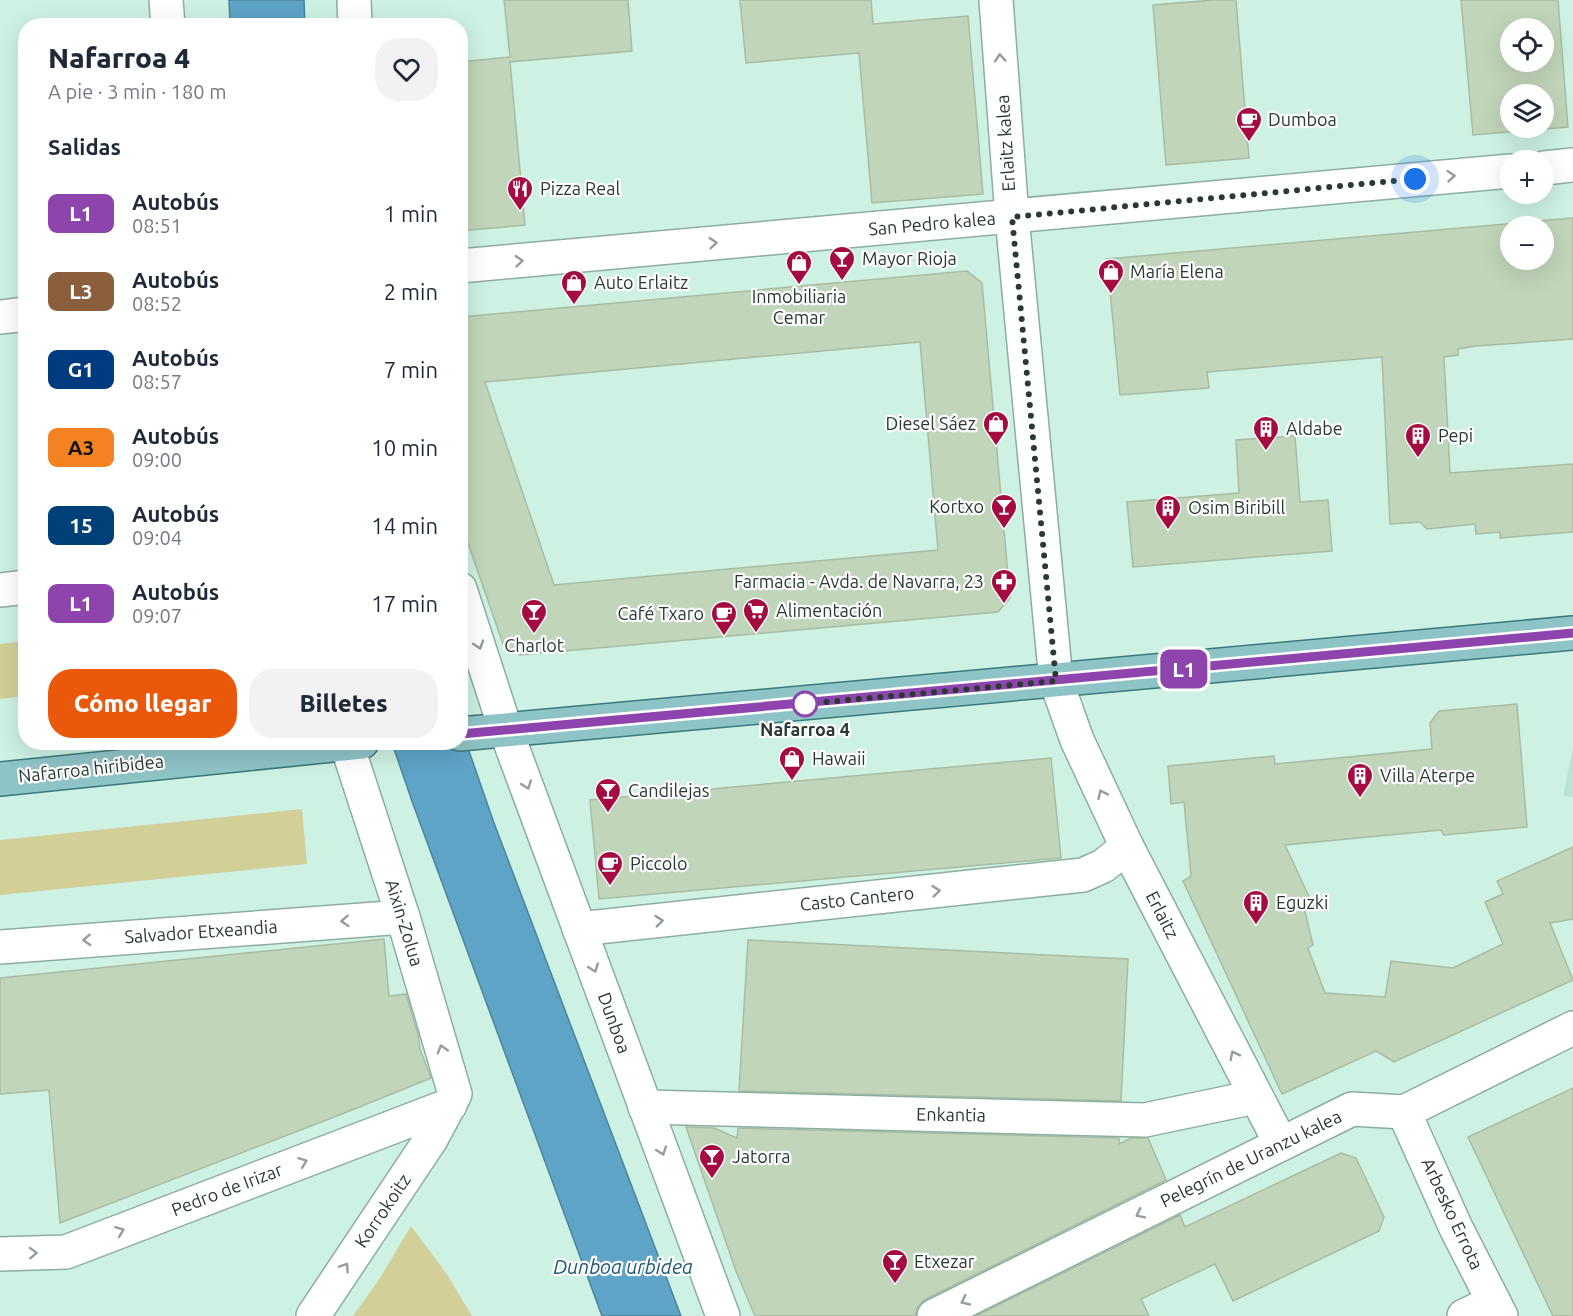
<!DOCTYPE html>
<html lang="es">
<meta charset="utf-8">
<style>
:root{--surface:#fff;--page:#f2f2f3;--text:#1f2937;--muted:#747a83;--accent:#ea580c}
body{margin:0;font-family:Ubuntu,sans-serif;background:var(--page);color:var(--text);height:100vh;display:flex;flex-direction:column;font-size:22px;white-space:nowrap}
*{box-sizing:border-box;margin:0}
p{font-size:20px;color:var(--muted)}
.icon{flex:none;width:33px;height:33px;fill:none;stroke:currentColor;stroke-width:2;stroke-linecap:round;stroke-linejoin:round}
.map{position:relative;flex:1;overflow:hidden}
.side{position:absolute;left:18px;top:18px;width:450px;height:732px;display:flex;flex-direction:column;background:var(--surface);border-radius:24px;box-shadow:0 6px 24px #0002}
.side>*{flex:none}
.badge{padding:0 12px;border-radius:9px;font-size:21px;line-height:39px}
.controls{position:absolute;left:1500px;top:18px;display:grid;gap:12px}
.controls a{display:grid;place-items:center;width:54px;height:54px;border-radius:50%;background:var(--surface);box-shadow:0 6px 24px #0002;font-size:30px}
.you{position:absolute;width:30px;height:30px;margin:-15px;border:4px solid #fff;border-radius:50%;background:#1a73e8;box-shadow:0 0 0 9px #1a73e833}
.map>.badge{position:absolute;translate:-50% -50%;box-shadow:0 0 0 3px #fff}
h2{padding:0 30px;font-size:22px;line-height:54px}
.round{display:grid;place-items:center;flex:none;width:63px;height:63px;border-radius:24px;background:var(--page)}
.summary{display:flex;align-items:center;justify-content:space-between;height:102px;padding:0 30px}
h1{font-size:28px;font-weight:800;line-height:45px}
.button{display:flex;gap:12px;margin-top:auto;padding:12px 30px}
.button a{flex:1;height:69px;border-radius:24px;background:var(--accent);color:#fff;font-size:24px;font-weight:800;line-height:69px;text-align:center}
.button a+a{background:var(--page);color:var(--text)}
ul{padding:0;list-style:none}
li{display:flex;align-items:center;gap:18px;height:78px;padding:0 30px}
li div{flex:1}
li b{display:block;font-size:22px}
li em{font-style:normal}
li .badge{min-width:66px;font-weight:700;text-align:center}
.map>svg:first-child{display:block}
</style>
<div class="map">
<svg width="1573" height="1316" viewBox="0 0 1573 1316">
<rect width="100%" height="100%" fill="#cdf1e2"/>
<polygon fill="#b9e4d3" points="1573,749 1573,797 1563,796"/>
<g fill="#d2cf98">
<polygon points="25,641 25,696 0,699 0,644"/>
<polygon points="302,809 307,864 0,895 0,840"/>
<polygon points="411,1226 446,1273 472,1316 353,1316 380,1278"/>
</g>
<g fill="#5da4c7" stroke="#4e849b" stroke-width="1.5">
<polygon points="229,0 304,0 305,25 230,25"/>
<polygon points="461,728 494,823 681,1316 602,1316 413,804 392,743 460,742"/>
</g>
<g fill="#c1d5ba" stroke="#a9bca2" stroke-width="1.5" fill-rule="evenodd">
<polygon points="504,0 628,0 632,51 510,62 525,225 460,231 460,62 510,57"/>
<polygon points="740,0 871,0 873,24 968,16 983,194 872,203 859,53 746,63"/>
<polygon points="1214,0 1236,0 1249,158 1166,165 1153,5"/>
<path d="M1461,0H1558L1568,127L1473,135ZM1510,28H1544V62H1510ZM1510,94H1544V128H1510Z"/>
<path d="M1573,218V339L1476,346L1458,349V355L1444,357L1450,473L1573,464V532L1500,538V532L1476,534L1475,524L1427,529L1420,522L1390,524L1382,357L1207,372L1209,388L1120,395L1107,259ZM1510,226H1544V260H1510Z"/>
<path d="M967,271L982,283L1010,598L998,612L520,655L503,644L460,520V317ZM920,342L938,550L554,585L485,382Z"/>
<polygon points="1295,436 1300,502 1328,500 1332,551 1133,567 1127,502 1239,493 1236,440"/>
<polygon points="1517,704 1527,827 1444,835 1441,830 1285,845 1312,903 1304,908 1313,945 1308,948 1325,993 1385,997 1391,961 1453,968 1503,944 1485,902 1503,894 1497,881 1573,847 1573,919 1550,923 1573,980 1394,1062 1376,1051 1282,1094 1183,881 1191,876 1184,802 1171,804 1168,766 1274,756 1275,764 1432,749 1430,723 1439,711"/>
<polygon points="1051,758 1061,858 599,899 590,800"/>
<polygon points="384,939 389,996 406,994 418,1035 420,1049 431,1078 342,1114 60,1223 49,1090 0,1094 0,978"/>
<polygon points="748,940 1128,959 1121,1101 739,1091"/>
<polygon points="1573,1088 1573,1316 1553,1316 1468,1137"/>
<polygon points="686,1127 714,1128 737,1138 738,1128 1119,1138 1119,1144 1131,1138 1148,1138 1166,1180 926,1299 918,1306 915,1316 755,1316 736,1271"/>
<polygon points="1341,1153 1356,1158 1384,1217 1379,1231 1233,1301 1215,1264 1141,1299 1149,1316 976,1316 1180,1215 1185,1227"/>
</g>
<g fill="none" stroke-linecap="round" stroke-linejoin="round">
<defs>
<g id="minor">
<polyline points="166,0 168,26"/>
<polyline points="354,0 355,26"/>
<polyline points="996,0 1012,217 1056,681 1077,740 1127,847 1281,1144"/>
<polyline points="1544,168 1573,165"/>
<polyline points="460,266 1510,171"/>
<polyline points="0,317 26,314"/>
<polyline points="460,589 506,731 723,1316"/>
<polyline points="0,590 26,587"/>
<polyline points="579,929 1083,875 1103,866 1127,847"/>
<polyline points="0,947 403,917"/>
<polyline points="645,1107 1145,1120 1255,1097"/>
<polyline points="1404,1112 1456,1228 1501,1316"/>
<polyline points="0,1254 66,1252 450,1105"/>
<polyline points="313,1316 431,1139 455,1094 403,917 346,742"/>
<polyline points="934,1316 1352,1109 1404,1112 1573,1028"/>
<polyline points="1464,1316 1494,1302"/>
</g>
<g id="major">
<polyline points="460,734 1573,633"/>
<polyline points="0,779 362,742"/>
</g>
</defs>
<use href="#minor" stroke="#8caea0" stroke-width="36"/>
<use href="#major" stroke="#3b7a7c" stroke-width="36"/>
<use href="#minor" stroke="#fff" stroke-width="33"/>
<use href="#major" stroke="#8fc4c7" stroke-width="33"/>
</g>
<defs><path id="oneway-chevron" d="M-2-3.5L2.5 0L-2 3.5" fill="none" stroke-width="1.6" stroke-linecap="round" stroke-linejoin="round" transform="scale(1.5)"/></defs>
<g stroke="#959c9a">
<use href="#oneway-chevron" transform="translate(1000 58) rotate(-94)"/>
<use href="#oneway-chevron" transform="translate(1451 176) rotate(-5)"/>
<use href="#oneway-chevron" transform="translate(713 243) rotate(-5)"/>
<use href="#oneway-chevron" transform="translate(519 261) rotate(-5)"/>
<use href="#oneway-chevron" transform="translate(479 645) rotate(72)"/>
<use href="#oneway-chevron" transform="translate(527 785) rotate(70)"/>
<use href="#oneway-chevron" transform="translate(1102 794) rotate(-115)"/>
<use href="#oneway-chevron" transform="translate(936 891) rotate(-6)"/>
<use href="#oneway-chevron" transform="translate(345 921) rotate(176)"/>
<use href="#oneway-chevron" transform="translate(659 921) rotate(-6)"/>
<use href="#oneway-chevron" transform="translate(87 940) rotate(176)"/>
<use href="#oneway-chevron" transform="translate(594 968) rotate(70)"/>
<use href="#oneway-chevron" transform="translate(442 1049) rotate(-106)"/>
<use href="#oneway-chevron" transform="translate(1234 1055) rotate(-117)"/>
<use href="#oneway-chevron" transform="translate(662 1151) rotate(70)"/>
<use href="#oneway-chevron" transform="translate(303 1162) rotate(-21)"/>
<use href="#oneway-chevron" transform="translate(1140 1214) rotate(154)"/>
<use href="#oneway-chevron" transform="translate(120 1231) rotate(-21)"/>
<use href="#oneway-chevron" transform="translate(33 1253) rotate(-2)"/>
<use href="#oneway-chevron" transform="translate(345 1267) rotate(-56)"/>
<use href="#oneway-chevron" transform="translate(965 1301) rotate(154)"/>
</g>
<g fill="none" stroke-linecap="round" stroke-linejoin="round">
<defs>
<polyline id="line" points="460,734 1573,633"/>
</defs>
<use href="#line" stroke="#fff" stroke-width="14"/>
<use href="#line" stroke="#8e44ad" stroke-width="9"/>
<polyline stroke="#2b3934" stroke-width="6" stroke-dasharray="0 10.8" points="805,704 1056,681 1012,217 1415,179"/>
</g>
<defs>
<symbol id="cafe-pin" viewBox="-11 -11 22 30"><path d="M0 17L-7.5 6A9.5 9.5 0 1 1 7.5 6Z" fill="#a40b41" stroke="#fff"/><path d="M-5.5-4.5H6V0H3Q3 3.5 0 3.5H-2.5Q-5.5 3.5-5.5 0ZM3-3.2v2h1.7v-2ZM-6 4.5H4V6H-6Z" fill="#fff"/></symbol>
<symbol id="restaurant-pin" viewBox="-11 -11 22 30"><path d="M0 17L-7.5 6A9.5 9.5 0 1 1 7.5 6Z" fill="#a40b41" stroke="#fff"/><path d="M-5-6h1v4h1v-4h1v4h1v-4h1v5L-1.5 .5V6h-2V.5L-5-1ZM5-6V6H3V1.5H1.5Q1.5-4 5-6Z" fill="#fff"/></symbol>
<symbol id="bar-pin" viewBox="-11 -11 22 30"><path d="M0 17L-7.5 6A9.5 9.5 0 1 1 7.5 6Z" fill="#a40b41" stroke="#fff"/><path d="M-6-5H6L.8 .8V4.5H3.5V6h-7V4.5H-.8V.8Z" fill="#fff"/></symbol>
<symbol id="shop-pin" viewBox="-11 -11 22 30"><path d="M0 17L-7.5 6A9.5 9.5 0 1 1 7.5 6Z" fill="#a40b41" stroke="#fff"/><path d="M-5-2.5h2.3a2.7 3.5 0 0 1 5.4 0H5L5.5 6h-11ZM-1.5-2.5h3a1.5 2.3 0 0 0-3 0Z" fill="#fff"/></symbol>
<symbol id="building-pin" viewBox="-11 -11 22 30"><path d="M0 17L-7.5 6A9.5 9.5 0 1 1 7.5 6Z" fill="#a40b41" stroke="#fff"/><path d="M-4-6H4V6H1V3H-1V6H-4ZM-2.5-4.3h1.7v1.8h-1.7ZM.8-4.3h1.7v1.8H.8ZM-2.5-1h1.7V.8h-1.7ZM.8-1h1.7V.8H.8Z" fill="#fff"/></symbol>
<symbol id="pharmacy-pin" viewBox="-11 -11 22 30"><path d="M0 17L-7.5 6A9.5 9.5 0 1 1 7.5 6Z" fill="#a40b41" stroke="#fff"/><path d="M-2-6h4v4h4v4h-4v4h-4v-4h-4v-4h4Z" fill="#fff"/></symbol>
<symbol id="supermarket-pin" viewBox="-11 -11 22 30"><path d="M0 17L-7.5 6A9.5 9.5 0 1 1 7.5 6Z" fill="#a40b41" stroke="#fff"/><path d="M-6-5.5h2.5l.6 2H6L4.5 2H-2.5L-4.4-4H-6ZM-1.5 3.2a1.3 1.3 0 1 0 .1 0ZM3 3.2a1.3 1.3 0 1 0 .1 0Z" fill="#fff"/></symbol>
</defs>
<g fill-rule="evenodd">
<use href="#cafe-pin" x="1234" y="105" width="30" height="40"/>
<use href="#restaurant-pin" x="505" y="174" width="30" height="40"/>
<use href="#bar-pin" x="827" y="244" width="30" height="40"/>
<use href="#shop-pin" x="784" y="248" width="30" height="40"/>
<use href="#shop-pin" x="1096" y="257" width="30" height="40"/>
<use href="#shop-pin" x="559" y="268" width="30" height="40"/>
<use href="#shop-pin" x="981" y="409" width="30" height="40"/>
<use href="#building-pin" x="1251" y="414" width="30" height="40"/>
<use href="#building-pin" x="1403" y="421" width="30" height="40"/>
<use href="#bar-pin" x="989" y="492" width="30" height="40"/>
<use href="#building-pin" x="1153" y="493" width="30" height="40"/>
<use href="#pharmacy-pin" x="989" y="567" width="30" height="40"/>
<use href="#supermarket-pin" x="741" y="596" width="30" height="40"/>
<use href="#bar-pin" x="519" y="597" width="30" height="40"/>
<use href="#cafe-pin" x="709" y="599" width="30" height="40"/>
<use href="#shop-pin" x="777" y="744" width="30" height="40"/>
<use href="#building-pin" x="1345" y="761" width="30" height="40"/>
<use href="#bar-pin" x="593" y="776" width="30" height="40"/>
<use href="#cafe-pin" x="595" y="849" width="30" height="40"/>
<use href="#building-pin" x="1241" y="888" width="30" height="40"/>
<use href="#bar-pin" x="697" y="1142" width="30" height="40"/>
<use href="#bar-pin" x="880" y="1247" width="30" height="40"/>
</g>
<circle fill="#fff" stroke="#8e44ad" stroke-width="3" cx="805" cy="704" r="12"/>
<g text-anchor="middle" stroke-width="4.5" stroke-linejoin="round" paint-order="stroke">
<g font-size="18" fill="#2b3934" stroke="#fff" text-anchor="start">
<text x="1268" y="126">Dumboa</text>
<text x="540" y="195">Pizza Real</text>
<text x="862" y="265">Mayor Rioja</text>
<text x="1130" y="278">María Elena</text>
<text x="594" y="289">Auto Erlaitz</text>
<text x="799" y="303" text-anchor="middle">Inmobiliaria<tspan x="799" dy="21">Cemar</tspan></text>
<text x="976" y="430" text-anchor="end">Diesel Sáez</text>
<text x="1286" y="435">Aldabe</text>
<text x="1438" y="442">Pepi</text>
<text x="984" y="513" text-anchor="end">Kortxo</text>
<text x="1188" y="514">Osim Biribill</text>
<text x="984" y="588" text-anchor="end">Farmacia - Avda. de Navarra, 23</text>
<text x="776" y="617">Alimentación</text>
<text x="704" y="620" text-anchor="end">Café Txaro</text>
<text x="534" y="652" text-anchor="middle">Charlot</text>
<text x="812" y="765">Hawaii</text>
<text x="1380" y="782">Villa Aterpe</text>
<text x="628" y="797">Candilejas</text>
<text x="630" y="870">Piccolo</text>
<text x="1276" y="909">Eguzki</text>
<text x="732" y="1163">Jatorra</text>
<text x="914" y="1268">Etxezar</text>
</g>
<g font-size="18" fill="#2b3934" stroke="#fff">
<text transform="translate(1006 143) rotate(-94)" y="6">Erlaitz kalea</text>
<text transform="translate(932 224) rotate(-5)" y="6">San Pedro kalea</text>
<text transform="translate(91 769) rotate(-6)" y="6">Nafarroa hiribidea</text>
<text transform="translate(857 899) rotate(-6)" y="6">Casto Cantero</text>
<text transform="translate(1162 915) rotate(63)" y="6">Erlaitz</text>
<text transform="translate(404 923) rotate(73)" y="6">Aixin-Zolua</text>
<text transform="translate(201 932) rotate(-4)" y="6">Salvador Etxeandia</text>
<text transform="translate(614 1023) rotate(70)" y="6">Dunboa</text>
<text transform="translate(951 1115) rotate(1)" y="6">Enkantia</text>
<text transform="translate(1251 1159) rotate(-26)" y="6">Pelegrín de Uranzu kalea</text>
<text transform="translate(227 1190) rotate(-21)" y="6">Pedro de Irizar</text>
<text transform="translate(383 1211) rotate(-56)" y="6">Korrokoitz</text>
<text transform="translate(1452 1214) rotate(65)" y="6">Arbesko Errota</text>
</g>
<g font-size="18" font-weight="bold" fill="#2b3934" stroke="#fff">
<text x="805" y="736">Nafarroa 4</text>
</g>
<g font-size="20" font-style="italic" fill="#215872" stroke="#fff">
<text x="623" y="1274">Dunboa urbidea</text>
</g>
</g>
</svg>
<div class="controls">
<a><svg class="icon" aria-label="locate" viewBox="0 0 24 24"><circle cx="12" cy="12" r="6"/><path d="M12 2v4M12 18v4M2 12h4M18 12h4"/></svg></a>
<a><svg class="icon" aria-label="layers" viewBox="0 0 24 24"><path d="M12 4l9 5-9 5-9-5zM3 14l9 5 9-5"/></svg></a>
<a>+</a>
<a>−</a>
</div>
<div class="you" style="left:1415px;top:179px"></div>
<b class="badge" style="left:1184px;top:669px;background:#8e44ad;color:#fff">L1</b>
<section class="side">
<div class="summary"><div><h1>Nafarroa 4</h1><p>A pie · 3 min · 180 m</p></div><a class="round"><svg class="icon" aria-label="heart" viewBox="0 0 24 24"><path d="M12 20l-8-8c-3-5 5-10 8-4 3-6 11-1 8 4z"/></svg></a></div>
<h2>Salidas</h2>
<ul>
<li><span class="badge" style="background:#8e44ad;color:#fff">L1</span><div><b>Autobús</b><p>08:51</p></div><em>1 min</em></li>
<li><span class="badge" style="background:#8b5e3c;color:#fff">L3</span><div><b>Autobús</b><p>08:52</p></div><em>2 min</em></li>
<li><span class="badge" style="background:#003b80;color:#fff">G1</span><div><b>Autobús</b><p>08:57</p></div><em>7 min</em></li>
<li><span class="badge" style="background:#f58220;color:#111">A3</span><div><b>Autobús</b><p>09:00</p></div><em>10 min</em></li>
<li><span class="badge" style="background:#004079;color:#fff">15</span><div><b>Autobús</b><p>09:04</p></div><em>14 min</em></li>
<li><span class="badge" style="background:#8e44ad;color:#fff">L1</span><div><b>Autobús</b><p>09:07</p></div><em>17 min</em></li>
</ul>
<div class="button"><a>Cómo llegar</a><a>Billetes</a></div>
</section>
</div>
